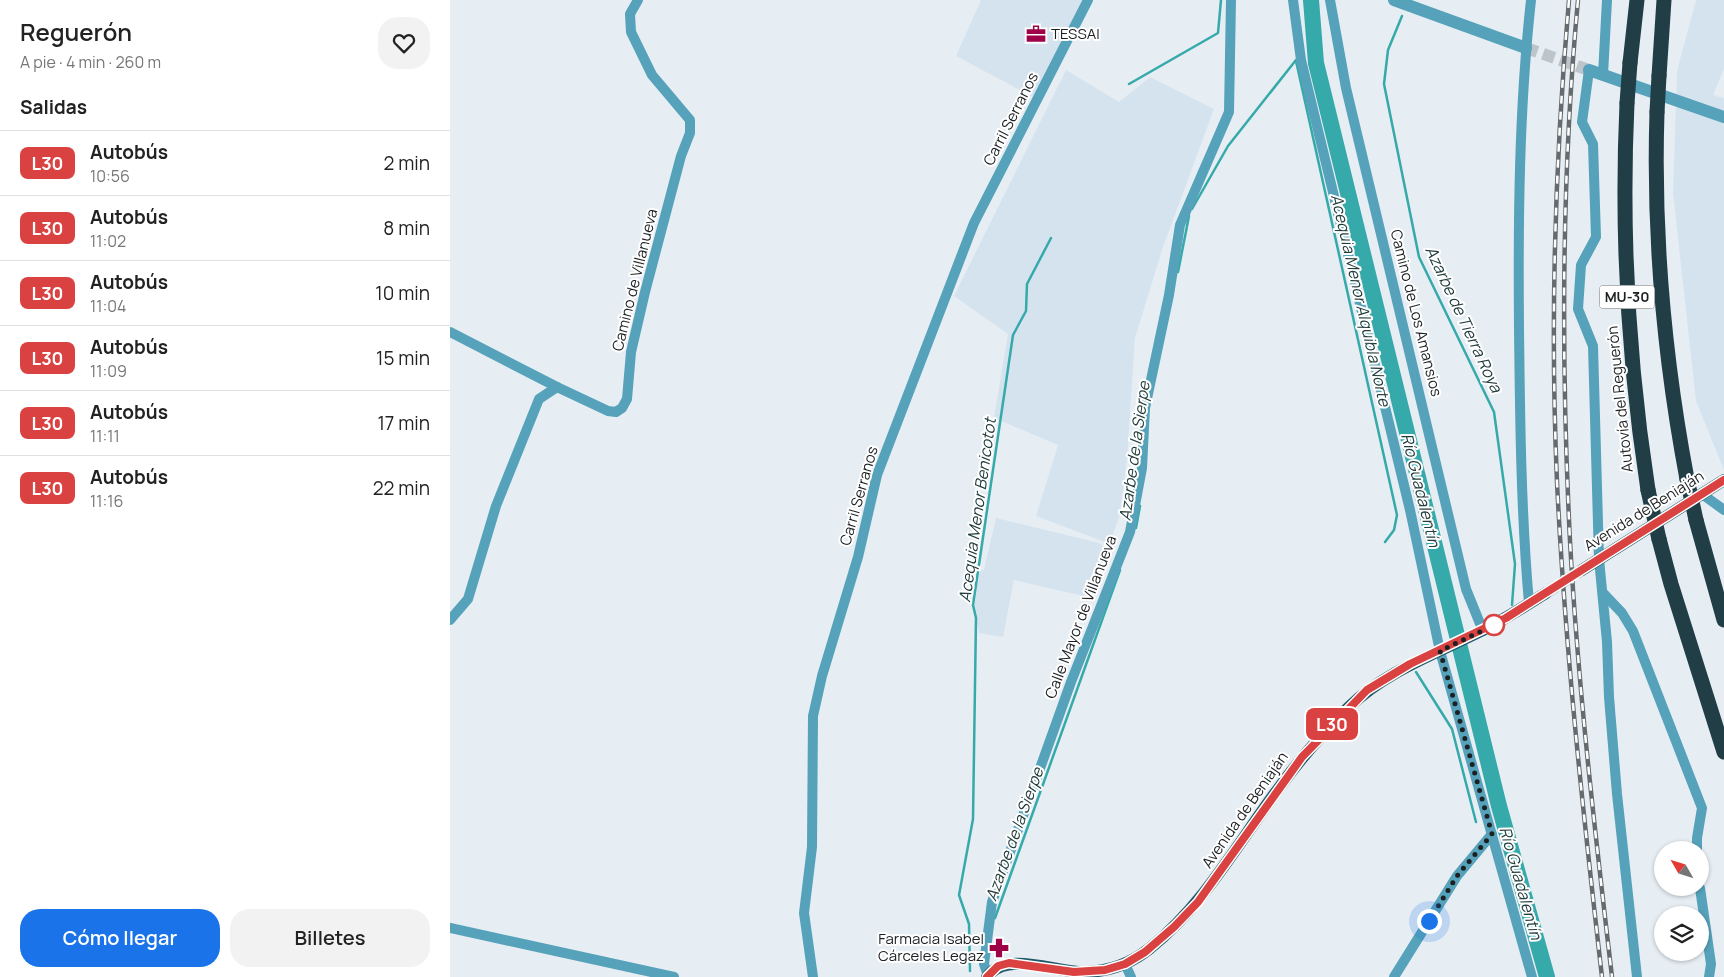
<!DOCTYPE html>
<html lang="es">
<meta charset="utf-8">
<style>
:root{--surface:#fff;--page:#f2f2f2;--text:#222;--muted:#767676;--line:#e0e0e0;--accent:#1a73e8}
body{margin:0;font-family:Manrope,sans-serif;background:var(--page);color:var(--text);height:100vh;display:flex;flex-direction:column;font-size:19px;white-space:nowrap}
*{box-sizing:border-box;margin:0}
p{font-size:16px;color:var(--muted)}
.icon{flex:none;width:28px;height:28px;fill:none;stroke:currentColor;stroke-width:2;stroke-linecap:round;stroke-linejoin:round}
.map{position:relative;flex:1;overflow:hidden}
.sheet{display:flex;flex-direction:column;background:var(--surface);width:450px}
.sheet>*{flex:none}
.badge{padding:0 10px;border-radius:8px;font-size:18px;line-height:32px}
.needle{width:32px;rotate:309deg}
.fabs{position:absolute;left:1204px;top:841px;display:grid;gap:10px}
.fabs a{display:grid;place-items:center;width:55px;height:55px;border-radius:50%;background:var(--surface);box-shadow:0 1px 4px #0004;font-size:25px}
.you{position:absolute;width:25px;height:25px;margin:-12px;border:4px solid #fff;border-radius:50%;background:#1a73e8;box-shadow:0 0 0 8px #1a73e833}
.map>.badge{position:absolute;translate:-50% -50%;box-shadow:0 0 0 2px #fff}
h2{padding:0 20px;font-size:19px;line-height:45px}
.round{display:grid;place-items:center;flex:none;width:52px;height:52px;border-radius:20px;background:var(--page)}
.headline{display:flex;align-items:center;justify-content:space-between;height:85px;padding:0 20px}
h1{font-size:24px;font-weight:600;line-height:38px}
.primary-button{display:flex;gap:10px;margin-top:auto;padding:10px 20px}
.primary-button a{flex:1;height:58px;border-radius:20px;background:var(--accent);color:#fff;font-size:20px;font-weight:600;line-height:58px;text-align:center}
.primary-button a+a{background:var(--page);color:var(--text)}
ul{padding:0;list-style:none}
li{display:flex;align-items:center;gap:15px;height:65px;padding:0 20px;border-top:1px solid var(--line)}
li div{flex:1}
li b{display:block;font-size:19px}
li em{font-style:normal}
li .badge{min-width:55px;font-weight:700;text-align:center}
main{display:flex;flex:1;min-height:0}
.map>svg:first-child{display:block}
</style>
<main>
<section class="sheet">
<div class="headline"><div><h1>Reguerón</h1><p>A pie · 4 min · 260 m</p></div><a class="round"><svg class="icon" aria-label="heart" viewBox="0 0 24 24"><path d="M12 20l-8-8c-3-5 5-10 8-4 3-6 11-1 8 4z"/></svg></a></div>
<h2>Salidas</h2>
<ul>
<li><span class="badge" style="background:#da4241;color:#fff">L30</span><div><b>Autobús</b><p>10:56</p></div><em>2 min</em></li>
<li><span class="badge" style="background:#da4241;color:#fff">L30</span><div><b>Autobús</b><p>11:02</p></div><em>8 min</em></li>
<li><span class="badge" style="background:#da4241;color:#fff">L30</span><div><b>Autobús</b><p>11:04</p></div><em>10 min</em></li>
<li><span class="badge" style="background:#da4241;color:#fff">L30</span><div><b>Autobús</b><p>11:09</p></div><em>15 min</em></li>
<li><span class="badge" style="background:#da4241;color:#fff">L30</span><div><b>Autobús</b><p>11:11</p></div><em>17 min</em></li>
<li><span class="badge" style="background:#da4241;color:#fff">L30</span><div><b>Autobús</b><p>11:16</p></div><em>22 min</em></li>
</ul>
<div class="primary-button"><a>Cómo llegar</a><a>Billetes</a></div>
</section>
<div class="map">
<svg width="1274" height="977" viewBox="0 0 1274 977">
<rect width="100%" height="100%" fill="#e6eef4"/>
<g fill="#d5e3ef">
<polygon points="531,0 638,0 587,99 506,56"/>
<polygon points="1246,0 1274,0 1274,69 1263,95 1274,98 1274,470 1246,401 1223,193 1227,71"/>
<polygon points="616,70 669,102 700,77 764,109 713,247 685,338 677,458 670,514 660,544 586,516 608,445 544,418 558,334 504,296"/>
<polygon points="546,518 649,543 659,550 642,598 564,580 553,637 529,633 524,605 530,569 534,570"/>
</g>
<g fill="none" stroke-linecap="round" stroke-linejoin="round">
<g stroke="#36a9aa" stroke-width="2.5">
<polyline points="952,16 938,50 934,84 969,257 1044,412 1065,564 1062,605"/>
<polyline points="846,61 947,515 944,530 935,542"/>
<polyline points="679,84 768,33 771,0"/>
<polyline points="742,209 778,146 846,60"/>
<polyline points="728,272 739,216"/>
<polyline points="686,528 690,506"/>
<polyline points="966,672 1002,729 1026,822"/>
<polyline points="545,918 670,570"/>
<polyline points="520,971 519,924 509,895 523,819 526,618 523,605 563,335 576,311 577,284 601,238"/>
</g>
<polyline stroke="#36a9aa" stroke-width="16" points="861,0 866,63 1049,806 1097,977"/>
<polyline stroke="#bec5ca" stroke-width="12" stroke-dasharray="12 6" stroke-linecap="butt" points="1076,48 1139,70"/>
<polyline stroke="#bec5ca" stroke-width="12" stroke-dasharray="12 6" stroke-linecap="butt" points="1096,593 1132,570"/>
<g stroke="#55a2ba" stroke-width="10">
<polyline points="843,0 851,60 960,510 990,651 1082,977"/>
<polyline points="880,0 896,88 1016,589 1033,631"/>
<polyline points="1139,70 1132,122 1143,144 1146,237 1131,265 1128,309 1143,346 1149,559 1157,642 1159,697 1167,794 1187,977"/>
<polyline points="1153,75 1157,0"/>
<polyline points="0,332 107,387"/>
<polyline points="1252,494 1274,510"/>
<polyline points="1154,594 1172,613 1183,631 1252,808 1247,838 1247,850"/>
<path d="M1079,603C1071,512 1070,420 1069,328C1068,219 1069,109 1081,0"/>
<polyline points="0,620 18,599 46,506 89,399 107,387 158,411 166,412 172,408 177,399 181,352 195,292 231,156 240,133 240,120 202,75 181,32 180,14 188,0"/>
<polyline points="1250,888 1261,964 1259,977"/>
<polyline points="0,928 224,977"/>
<polyline points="675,964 681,977"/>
<polyline points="538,976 534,964 542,902 621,682 680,532 692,468 695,408 719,295 730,225 779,112 781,0"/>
<polyline points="363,977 354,913 362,847 363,716 372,676 408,557 427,475 524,223 638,0"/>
<polyline points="944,977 1007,876 1042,834"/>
</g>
<g stroke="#55a2ba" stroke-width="12">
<polyline points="944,0 1076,48"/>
<polyline points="1139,70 1274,117"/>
</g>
<g stroke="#215868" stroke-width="12">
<polyline points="1132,570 1274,480"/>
<path d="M537,977C557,949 608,974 637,972C661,971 680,964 699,949C754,905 788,843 829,788C850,759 873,733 898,708C936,671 985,654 1031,631C1054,620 1075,606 1096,593"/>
</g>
<g stroke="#213d46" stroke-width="15">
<polyline points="1180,63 1187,0"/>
<polyline points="1209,76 1214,0"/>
<path d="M1177,103C1171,233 1178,361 1198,490"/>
<path d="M1207,112C1203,236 1214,357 1237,479"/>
<polyline points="1246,520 1274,620"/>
<polyline points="1209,539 1221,584 1274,752"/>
</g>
<defs>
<g id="rail">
<path d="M1119,0C1105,160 1100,322 1107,482C1115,648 1133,812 1152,977"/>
<path d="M1128,0C1111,180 1111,361 1120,541C1128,687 1145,832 1162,977"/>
</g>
</defs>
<use href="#rail" stroke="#656a6d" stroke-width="4.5"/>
<use href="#rail" stroke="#fff" stroke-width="2.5" stroke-dasharray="8" stroke-linecap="butt"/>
<g stroke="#213d46" stroke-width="15">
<polyline points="1177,103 1180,63"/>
<polyline points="1207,112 1209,76"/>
<polyline points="1237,479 1246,520"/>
<polyline points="1198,490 1209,539"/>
</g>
</g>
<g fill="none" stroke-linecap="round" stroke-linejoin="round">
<defs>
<polyline id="line" points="537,977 548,966 559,963 624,972 655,970 675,964 695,952 724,927 748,902 852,757 917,690 960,664 1056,618 1274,480"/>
</defs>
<use href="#line" stroke="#fff" stroke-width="11"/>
<use href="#line" stroke="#da4241" stroke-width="8"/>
<polyline stroke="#1d2022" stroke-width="5" stroke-dasharray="0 9" points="979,921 1007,876 1042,834 990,651 1044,625"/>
</g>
<defs>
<symbol id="office-bare" viewBox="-9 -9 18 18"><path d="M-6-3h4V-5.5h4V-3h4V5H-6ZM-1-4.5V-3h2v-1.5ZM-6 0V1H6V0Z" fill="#9f0347" stroke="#fff" stroke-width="2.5" paint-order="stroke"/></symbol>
<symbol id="pharmacy-bare" viewBox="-9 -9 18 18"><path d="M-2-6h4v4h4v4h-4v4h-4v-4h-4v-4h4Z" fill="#9f0347" stroke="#fff" stroke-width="2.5" paint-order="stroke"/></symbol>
</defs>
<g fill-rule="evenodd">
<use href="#office-bare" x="572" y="20" width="28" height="28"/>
<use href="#pharmacy-bare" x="535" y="934" width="28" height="28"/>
</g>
<circle fill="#fff" stroke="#da4241" stroke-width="2.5" cx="1044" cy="625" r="10"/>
<g text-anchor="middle" stroke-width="4" stroke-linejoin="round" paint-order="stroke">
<rect fill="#fff" stroke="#616364" stroke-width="1" x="1149.5" y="285.5" width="55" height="23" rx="4"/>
<g font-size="14" font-weight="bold" fill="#1d2022">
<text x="1177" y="302">MU-30</text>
</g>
<g font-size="15" fill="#1d2022" stroke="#fff" text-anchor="start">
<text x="601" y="39">TESSAI</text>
<text x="534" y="944" text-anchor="end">Farmacia Isabel<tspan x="534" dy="17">Cárceles Legaz</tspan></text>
</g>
<g font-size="15" fill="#1d2022" stroke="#fff">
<text transform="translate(561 119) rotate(-63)" y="5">Carril Serranos</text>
<text transform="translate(185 280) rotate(-76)" y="5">Camino de Villanueva</text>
<text transform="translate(966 313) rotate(76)" y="5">Camino de Los Amansios</text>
<text transform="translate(1170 399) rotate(-96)" y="5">Autovía del Reguerón</text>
<text transform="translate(409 496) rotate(-74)" y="5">Carril Serranos</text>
<text transform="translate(1194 511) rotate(-32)" y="5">Avenida de Beniaján</text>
<text transform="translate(631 617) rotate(-69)" y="5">Calle Mayor de Villanueva</text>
<text transform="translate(795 810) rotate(-55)" y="5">Avenida de Beniaján</text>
</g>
<g font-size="16" font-style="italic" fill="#233c3c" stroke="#fff">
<text transform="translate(911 300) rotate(77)" y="6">Acequia Menor Alquibla Norte</text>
<text transform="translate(1014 319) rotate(65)" y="6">Azarbe de Tierra Roya</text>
<text transform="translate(684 451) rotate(-82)" y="6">Azarbe de la Sierpe</text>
<text transform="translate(971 490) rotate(76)" y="6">Río Guadalentín</text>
<text transform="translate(527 510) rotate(-82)" y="6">Acequia Menor Benicotot</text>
<text transform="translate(564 834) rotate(-70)" y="6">Azarbe de la Sierpe</text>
<text transform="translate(1071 883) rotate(74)" y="6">Río Guadalentín</text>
</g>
</g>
</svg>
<div class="fabs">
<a><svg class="needle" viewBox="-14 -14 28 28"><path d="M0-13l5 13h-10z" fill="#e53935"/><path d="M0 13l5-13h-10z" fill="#767676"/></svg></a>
<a><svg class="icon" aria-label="layers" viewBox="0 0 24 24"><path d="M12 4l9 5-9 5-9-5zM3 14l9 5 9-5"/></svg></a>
</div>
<div class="you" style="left:979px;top:921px"></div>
<b class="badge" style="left:882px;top:724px;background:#da4241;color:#fff">L30</b>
</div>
</main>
